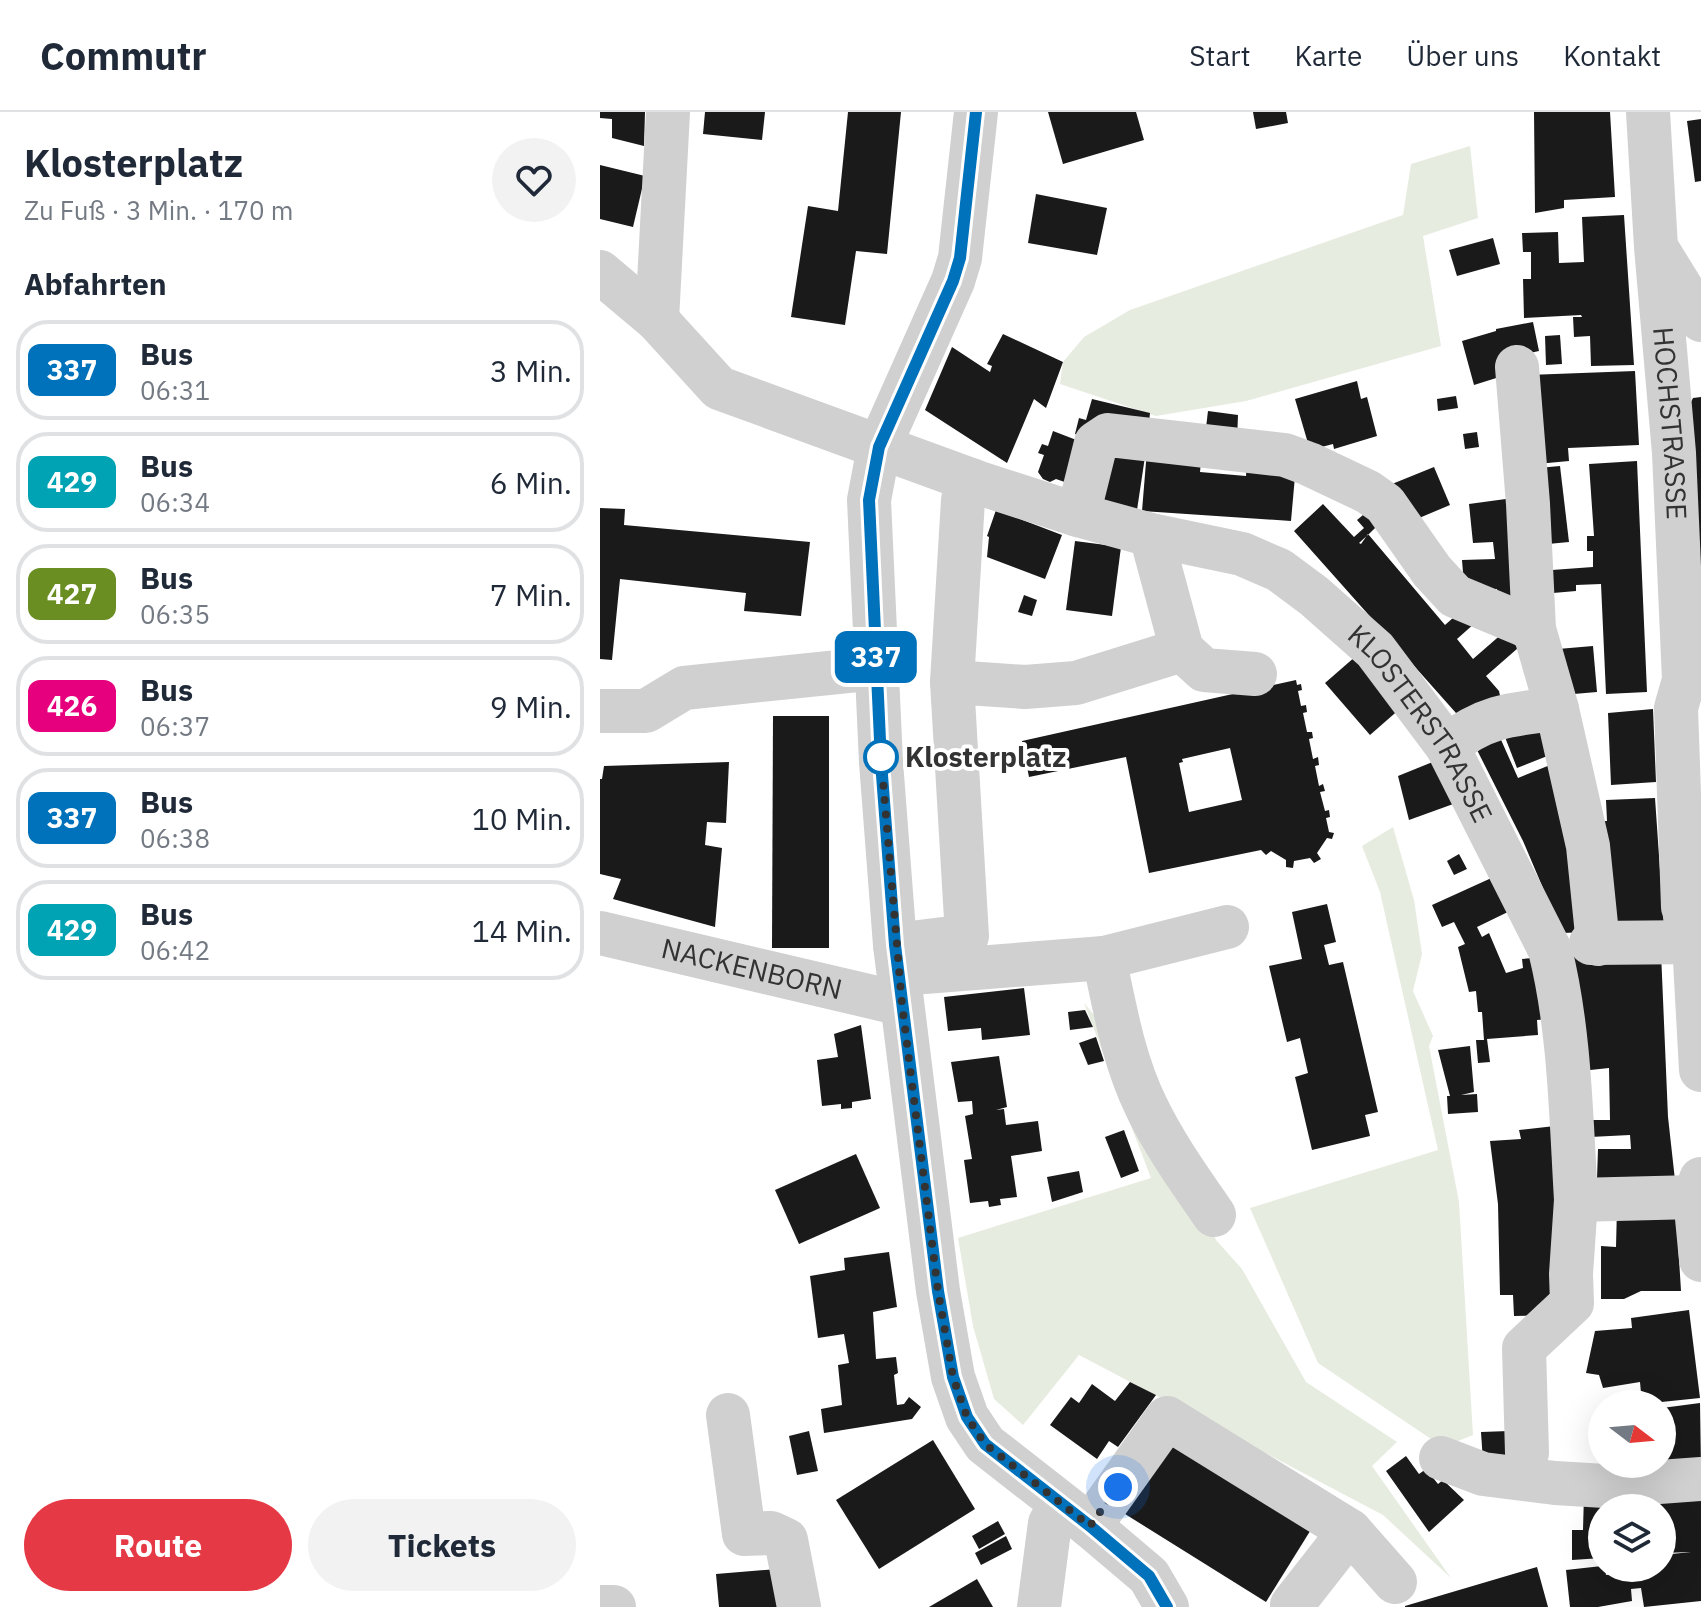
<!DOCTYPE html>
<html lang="de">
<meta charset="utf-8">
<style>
:root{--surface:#fff;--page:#f2f2f3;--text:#1f2937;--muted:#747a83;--line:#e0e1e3;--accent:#e63946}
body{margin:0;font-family:"IBM Plex Sans",sans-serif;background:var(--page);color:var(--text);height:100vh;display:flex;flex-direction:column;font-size:30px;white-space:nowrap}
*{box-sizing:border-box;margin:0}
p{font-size:26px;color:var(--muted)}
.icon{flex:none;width:44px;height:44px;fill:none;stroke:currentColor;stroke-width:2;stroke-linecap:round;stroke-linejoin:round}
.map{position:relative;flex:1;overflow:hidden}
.drawer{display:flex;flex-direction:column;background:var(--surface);width:600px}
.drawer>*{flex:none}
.badge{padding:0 16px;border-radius:12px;font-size:28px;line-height:52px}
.needle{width:52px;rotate:106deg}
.tools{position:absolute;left:988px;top:1278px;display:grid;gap:16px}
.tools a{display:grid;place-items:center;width:88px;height:88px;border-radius:50%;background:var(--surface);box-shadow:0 8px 32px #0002;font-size:40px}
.you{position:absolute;width:40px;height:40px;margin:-20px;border:6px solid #fff;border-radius:50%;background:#1a73e8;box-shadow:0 0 0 12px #1a73e833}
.map>.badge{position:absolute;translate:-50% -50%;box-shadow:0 0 0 4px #fff}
h2{padding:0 24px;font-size:30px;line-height:72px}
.round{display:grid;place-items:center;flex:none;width:84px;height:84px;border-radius:42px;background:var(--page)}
.overview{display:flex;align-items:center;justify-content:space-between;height:136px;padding:0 24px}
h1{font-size:38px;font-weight:800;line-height:60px}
.action{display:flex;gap:16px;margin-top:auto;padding:16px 24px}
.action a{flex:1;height:92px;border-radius:48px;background:var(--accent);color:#fff;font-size:32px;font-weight:800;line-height:92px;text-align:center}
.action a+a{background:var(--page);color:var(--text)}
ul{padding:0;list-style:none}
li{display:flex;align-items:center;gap:24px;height:100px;margin:0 16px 12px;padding:0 8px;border:4px solid var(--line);border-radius:32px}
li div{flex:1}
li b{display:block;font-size:30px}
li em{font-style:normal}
li .badge{min-width:88px;font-weight:700;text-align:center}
header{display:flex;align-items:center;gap:48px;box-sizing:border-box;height:112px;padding:0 40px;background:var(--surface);border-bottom:2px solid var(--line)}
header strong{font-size:38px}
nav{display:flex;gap:44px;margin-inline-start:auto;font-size:28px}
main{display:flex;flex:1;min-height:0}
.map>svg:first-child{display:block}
</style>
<header>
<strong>Commutr</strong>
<nav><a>Start</a><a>Karte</a><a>Über uns</a><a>Kontakt</a></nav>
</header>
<main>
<section class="drawer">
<div class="overview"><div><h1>Klosterplatz</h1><p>Zu Fuß · 3 Min. · 170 m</p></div><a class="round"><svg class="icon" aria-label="heart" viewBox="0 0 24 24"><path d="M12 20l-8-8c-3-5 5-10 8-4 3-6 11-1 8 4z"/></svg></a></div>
<h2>Abfahrten</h2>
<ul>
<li><span class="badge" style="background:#0072bc;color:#fff">337</span><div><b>Bus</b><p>06:31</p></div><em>3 Min.</em></li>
<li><span class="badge" style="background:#00a3b4;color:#fff">429</span><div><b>Bus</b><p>06:34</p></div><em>6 Min.</em></li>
<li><span class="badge" style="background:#6b8e23;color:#fff">427</span><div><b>Bus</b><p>06:35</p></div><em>7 Min.</em></li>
<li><span class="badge" style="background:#e6007e;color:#fff">426</span><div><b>Bus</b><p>06:37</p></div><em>9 Min.</em></li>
<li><span class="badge" style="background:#0072bc;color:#fff">337</span><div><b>Bus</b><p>06:38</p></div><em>10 Min.</em></li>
<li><span class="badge" style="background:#00a3b4;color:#fff">429</span><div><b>Bus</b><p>06:42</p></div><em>14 Min.</em></li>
</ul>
<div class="action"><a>Route</a><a>Tickets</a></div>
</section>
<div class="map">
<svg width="1101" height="1495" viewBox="0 0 1101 1495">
<rect width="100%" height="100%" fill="#fff"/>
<g fill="#e6ecdf">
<polygon points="870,34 878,106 823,124 841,234 646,289 556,304 460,272 463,250 484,225 530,198 803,103 811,52"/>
<polygon points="793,715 814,788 822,842 813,879 833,924 829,934 859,1090 873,1323 843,1335 718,1251 650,1096 838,1038 780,780 762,734"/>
<polygon points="484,891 513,926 587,1055 616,1128 642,1157 706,1270 797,1330 772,1354 851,1466 783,1403 479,1243 423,1313 394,1287 373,1214 358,1126 551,1066"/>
</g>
<g fill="#1a1a1a" fill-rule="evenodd">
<polygon points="0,0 45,0 44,34 12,26 12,7 0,6"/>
<polygon points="105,0 165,0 162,28 103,22"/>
<polygon points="248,0 301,0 287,142 256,139 245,213 191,205 208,94 238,99"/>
<polygon points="448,0 536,0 544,28 463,52"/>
<polygon points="653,0 686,0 688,11 656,17"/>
<polygon points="934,0 1010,0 1015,85 964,88 964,96 935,101"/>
<polygon points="1101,7 1101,69 1095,70 1087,9"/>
<polygon points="0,53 45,64 33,115 0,107"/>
<polygon points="436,82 507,96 497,143 428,131"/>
<polygon points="1024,103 1034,253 991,254 990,224 974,225 973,205 982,205 981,203 924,206 923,167 931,167 931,140 923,140 922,121 958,120 959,151 984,150 982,105"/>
<polygon points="893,126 900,152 857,164 849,138"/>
<polygon points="933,210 939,239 911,245 909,262 874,273 862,229 896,219 896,217"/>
<polygon points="403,222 463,250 446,296 434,287 407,351 325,298 352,235 390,260 392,254 387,252"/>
<polygon points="960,223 962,252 946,253 945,224"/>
<polygon points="1035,259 1039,333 968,336 969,349 937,352 928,263"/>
<polygon points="757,269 761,287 767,285 777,324 734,337 733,332 710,338 695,287"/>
<polygon points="856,284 858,296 838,299 837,287"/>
<polygon points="1101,285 1101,499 1090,292 1093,286"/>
<polygon points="492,287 550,301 548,320 476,374 456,367 450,370 443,367 438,360 444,343 438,341 442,332 448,334 453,319 479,329 481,324 475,322 479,306 486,308"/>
<polygon points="608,299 638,303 637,329 605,324"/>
<polygon points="877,320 879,335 865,337 863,322"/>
<polygon points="502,332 546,338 537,398 493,391"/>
<polygon points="547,338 602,339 600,360 646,364 647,349 696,353 691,409 542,399"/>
<polygon points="1037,349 1047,580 1006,582 1001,472 976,473 976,479 953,481 952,458 993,455 993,439 987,439 987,424 994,424 989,352"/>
<polygon points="960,354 969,430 948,432 938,356"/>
<polygon points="834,355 850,393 812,409 792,372"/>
<polygon points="913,386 923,486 898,488 897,477 884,478 864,473 862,448 895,447 893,430 873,431 869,392"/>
<polygon points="723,392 754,425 764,416 757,408 775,393 786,405 770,421 759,431 761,432 768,422 845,513 863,497 875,511 857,527 873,547 904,520 918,536 886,564 899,579 902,593 856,601 694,419"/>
<polygon points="0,396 25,397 24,413 210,430 201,504 144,499 146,481 20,467 12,548 0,547"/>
<polygon points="396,398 462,423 445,467 387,445 389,425 387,424"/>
<polygon points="475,429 521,435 512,504 466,498"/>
<polygon points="424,483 437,488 432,504 418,500"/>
<polygon points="993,534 997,580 962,583 958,537"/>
<polygon points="756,544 802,595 770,623 725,571"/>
<path d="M696,568L697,573L701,572L702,578L698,579L701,594L706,593L707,600L703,601L707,620H712L713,626L709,627L713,647L718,645L719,653L715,654L719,674L723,672L725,679L720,680L725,699L729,698L730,705L726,706L729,720L734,721L732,727L727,726L717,741L721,747L714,751L710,746L694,749L693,756L686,755V748L671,739L666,743L661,738L549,761L526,645L429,665L422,629ZM630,636L642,688L589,700L579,651L583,650L582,647Z"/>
<polygon points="1053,597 1056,670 1011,673 1008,601"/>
<polygon points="173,604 229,604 229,836 172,836"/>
<polygon points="936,607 960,639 917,656 903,620"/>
<polygon points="898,621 918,666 960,649 988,820 962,821 923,729 875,634"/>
<polygon points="840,647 856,691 809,708 798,664"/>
<polygon points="129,650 126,711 107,710 105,733 122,736 115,815 13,787 21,767 0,762 0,667 2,667 4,654"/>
<polygon points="1055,686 1064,816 1016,818 1003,709 1007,709 1006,688"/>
<polygon points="859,742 867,757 854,763 847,749"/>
<polygon points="898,763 914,797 877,815 882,825 889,821 906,861 923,856 922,847 944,845 949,907 937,908 938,923 887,927 890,950 878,951 876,928 884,928 882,900 878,900 876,879 869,880 858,835 865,832 854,810 842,815 832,793"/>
<polygon points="727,792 736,830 724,833 729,853 743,850 778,1000 765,1003 770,1024 712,1038 695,965 708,961 700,926 687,930 669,854 702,847 692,800"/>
<polygon points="1061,840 1068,1005 1075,1068 997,1067 998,1037 1031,1037 1030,1023 990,1025 989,1008 1010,1008 1009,956 981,959 974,845"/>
<polygon points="424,876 430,923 382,928 381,916 348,919 344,885"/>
<polygon points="485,898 493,915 470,918 468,900"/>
<polygon points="261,913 271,987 252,990 252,996 241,997 241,992 222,994 217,948 238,945 234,922"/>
<polygon points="496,925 504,949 488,953 479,931"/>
<polygon points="870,934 874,980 861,983 877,982 878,1000 848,1002 847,984 850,984 838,938"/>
<polygon points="399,944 407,995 396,998 404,997 406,1013 438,1009 442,1039 411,1044 417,1085 400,1087 401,1093 389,1095 388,1089 370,1091 364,1048 372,1047 365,1004 373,1002 372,989 358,990 351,950"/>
<polygon points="955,1014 962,1182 949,1182 949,1203 914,1204 913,1183 900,1183 898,1092 890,1029 921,1027 919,1018"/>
<polygon points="524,1018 539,1059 521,1066 505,1025"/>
<polygon points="256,1042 280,1096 199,1132 175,1078"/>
<polygon points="479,1059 483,1080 452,1090 447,1065"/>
<polygon points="1017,1095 1076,1098 1081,1179 1041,1179 1024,1187 1001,1187 1001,1134 1016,1135"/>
<polygon points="289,1140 297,1195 273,1200 276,1247 296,1245 298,1261 294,1263 297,1293 304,1292 309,1285 321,1295 312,1307 224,1321 221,1297 242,1293 238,1253 249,1251 244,1222 218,1226 210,1164 245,1158 244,1146"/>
<polygon points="1089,1198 1100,1286 1042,1292 1040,1270 1003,1276 999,1263 986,1261 995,1219 1032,1216 1031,1206"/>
<polygon points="530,1270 556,1283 518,1335 509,1329 497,1347 450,1313 471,1285 479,1291 492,1272 515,1289"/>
<polygon points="1100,1291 1101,1354 1066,1358 1062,1331 1062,1296"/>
<polygon points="209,1319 218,1359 197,1363 189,1324"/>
<polygon points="909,1319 910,1348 883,1350 881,1320"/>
<polygon points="564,1323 712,1416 666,1490 517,1397"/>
<polygon points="333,1328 375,1397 279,1457 236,1388"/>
<polygon points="806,1344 819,1362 826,1357 838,1372 843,1368 864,1388 829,1420 786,1359"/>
<polygon points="1101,1375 1101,1489 1044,1495 1041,1476 1031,1477 1032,1489 998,1495 970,1495 966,1458 1002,1454 1005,1456 1006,1463 1040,1459 1039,1456 1062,1456 1062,1443 1091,1440 1062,1441 1062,1396 1057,1396 1057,1380"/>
<polygon points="1021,1381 1020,1396 1002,1396 1002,1446 972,1448 972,1418 983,1418 984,1382"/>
<polygon points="398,1409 405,1422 379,1437 372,1424"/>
<polygon points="406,1424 412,1437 381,1453 375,1441"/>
<polygon points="937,1455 948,1495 805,1495 805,1494"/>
<polygon points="177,1457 182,1495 119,1495 116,1462"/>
<polygon points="377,1467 393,1495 329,1495"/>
</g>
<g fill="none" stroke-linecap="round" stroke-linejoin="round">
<g stroke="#d0d0d0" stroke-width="44">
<polyline points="376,0 360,146 353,169 279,335 269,388 281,650 295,833 338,1179 353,1265 367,1305 385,1332 490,1414 549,1464 567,1495"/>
<path id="s1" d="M1048,0L1056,135L1074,341L1084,568L1076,596L1083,795L1094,830L1101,958"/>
<polyline points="1059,140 1101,208"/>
<path id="s2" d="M0,160L57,208L119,276L379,371L478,403L551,423L642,442L679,458L714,484L775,538L847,634L950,838C970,918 971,1005 976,1088L1095,1085"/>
<polyline points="57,208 68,0"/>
<polyline points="917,255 928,392 934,517 957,597 988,734 998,832"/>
<polyline points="478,403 496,331 508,323 685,343 709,352 768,380 785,392 832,459 855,484 934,517"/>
<polyline points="551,423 582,538 604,558 655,562"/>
<polyline points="352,570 425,575 476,571 582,538"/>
<polyline points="0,599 46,599 84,576 277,556"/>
<path d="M847,634C884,604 911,602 957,597"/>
<path id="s3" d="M0,821L302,892"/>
<polyline points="991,831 1101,830"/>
<polyline points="295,833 367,824 352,570 363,388 371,368"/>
<path d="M504,846C515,896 523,947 546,994C564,1032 590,1068 614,1103"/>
<polyline points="299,862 504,846 627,815"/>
<polyline points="1101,1067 1095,1085 1101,1148"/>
<polyline points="128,1303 144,1422 171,1421 186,1428 199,1495"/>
<polyline points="927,1341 924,1236 972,1191 971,1162 976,1088"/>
<polyline points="841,1346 883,1362 955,1371 1005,1374 1101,1367"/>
<polyline points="490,1414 567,1306 750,1419 795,1470"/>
<polyline points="692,1493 750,1419"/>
<polyline points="0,1495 14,1495"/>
<polyline points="439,1495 450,1411 462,1393"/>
</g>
</g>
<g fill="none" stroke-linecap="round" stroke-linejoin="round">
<defs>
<polyline id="line" points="376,0 360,146 353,169 279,335 269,388 281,650 295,833 338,1179 353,1265 367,1305 385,1332 490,1414 549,1464 567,1495"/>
</defs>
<use href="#line" stroke="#fff" stroke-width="18"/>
<use href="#line" stroke="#0072bc" stroke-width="12"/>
<polyline stroke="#333" stroke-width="8" stroke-dasharray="0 14.4" points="281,645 302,892 338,1179 353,1265 367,1305 385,1332 490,1414 518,1375"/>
</g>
<circle fill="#fff" stroke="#0072bc" stroke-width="4" cx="281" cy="645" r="16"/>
<g text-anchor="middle" stroke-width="8" stroke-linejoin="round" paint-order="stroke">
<g font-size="28" fill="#333" stroke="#fff">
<text dy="10" stroke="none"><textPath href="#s1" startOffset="312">HOCHSTRASSE</textPath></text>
<text dy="10" stroke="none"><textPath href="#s2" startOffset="968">KLOSTERSTRASSE</textPath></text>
<text dy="10" stroke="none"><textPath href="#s3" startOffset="156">NACKENBORN</textPath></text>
</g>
<g font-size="28" font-weight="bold" fill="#333" stroke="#fff" text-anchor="start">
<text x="305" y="655">Klosterplatz</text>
</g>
</g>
</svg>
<div class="tools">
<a><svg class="needle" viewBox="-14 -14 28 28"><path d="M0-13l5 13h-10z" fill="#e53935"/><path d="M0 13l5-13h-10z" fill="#747a83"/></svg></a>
<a><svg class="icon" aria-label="layers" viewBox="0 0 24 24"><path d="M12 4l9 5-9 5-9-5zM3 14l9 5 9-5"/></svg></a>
</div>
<div class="you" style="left:518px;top:1375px"></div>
<b class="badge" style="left:276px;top:545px;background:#0072bc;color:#fff">337</b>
</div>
</main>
